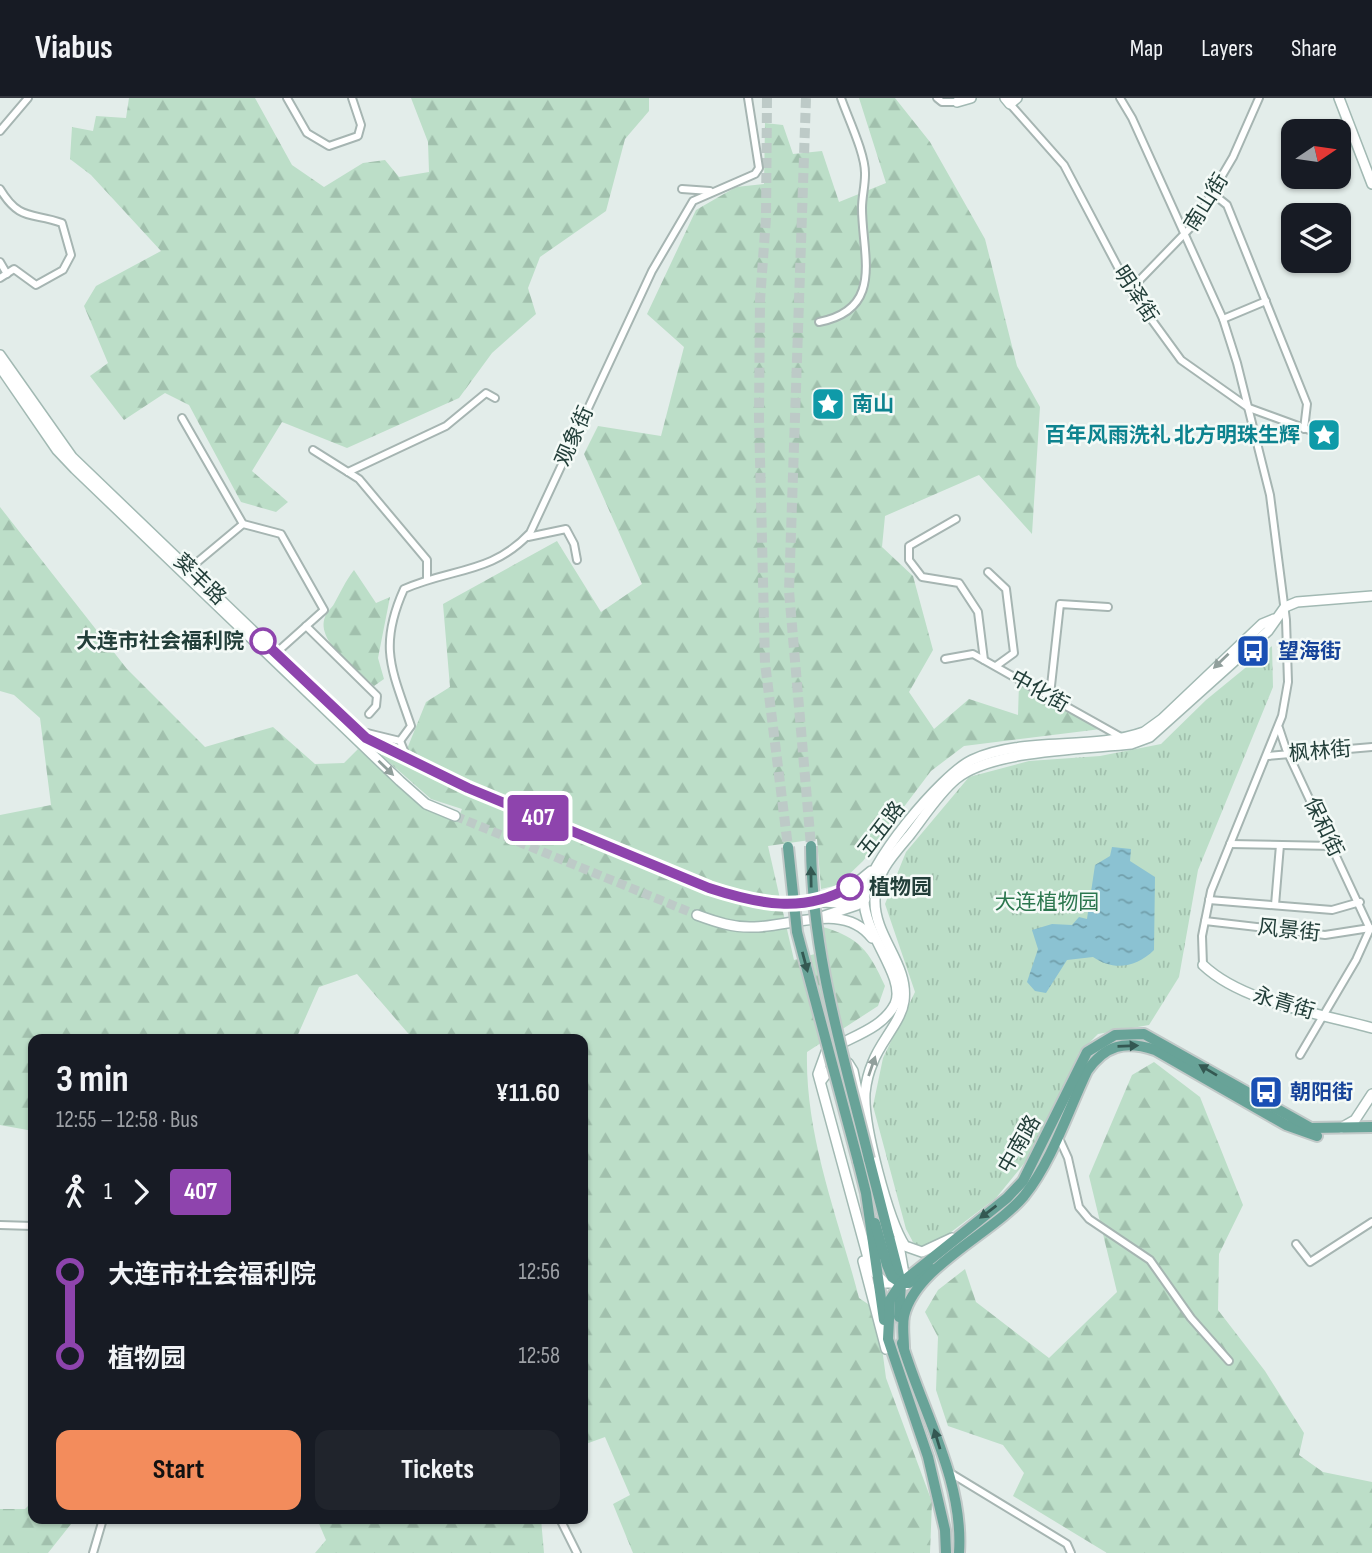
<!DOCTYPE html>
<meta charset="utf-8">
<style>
:root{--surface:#171b24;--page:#20242c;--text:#f1f3f6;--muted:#9ea1a6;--line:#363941;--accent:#f38c5c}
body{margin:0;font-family:"Sofia Sans Condensed","Noto Sans SC",sans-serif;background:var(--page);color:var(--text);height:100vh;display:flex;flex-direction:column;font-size:26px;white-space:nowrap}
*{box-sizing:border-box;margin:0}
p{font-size:23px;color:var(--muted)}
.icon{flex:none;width:38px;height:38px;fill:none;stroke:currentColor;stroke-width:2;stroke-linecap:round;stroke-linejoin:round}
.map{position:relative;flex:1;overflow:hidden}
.details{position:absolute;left:28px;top:936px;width:560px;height:490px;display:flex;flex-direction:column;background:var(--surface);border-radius:14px;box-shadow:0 2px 5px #0004}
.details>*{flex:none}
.badge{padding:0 14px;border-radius:5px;font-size:24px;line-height:46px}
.needle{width:46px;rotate:77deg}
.tools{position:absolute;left:1281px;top:21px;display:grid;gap:14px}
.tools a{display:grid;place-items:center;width:70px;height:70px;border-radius:14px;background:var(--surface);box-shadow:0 2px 5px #0004;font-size:35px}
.map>.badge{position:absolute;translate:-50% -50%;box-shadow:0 0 0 4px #fff}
.legs{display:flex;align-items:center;gap:10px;height:77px;padding:0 28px;font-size:23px}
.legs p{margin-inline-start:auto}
.summary{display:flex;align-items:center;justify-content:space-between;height:119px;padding:0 28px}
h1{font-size:38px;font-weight:700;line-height:52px}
.cta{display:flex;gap:14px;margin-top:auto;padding:14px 28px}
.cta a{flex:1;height:80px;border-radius:14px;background:var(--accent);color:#111;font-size:28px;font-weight:700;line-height:80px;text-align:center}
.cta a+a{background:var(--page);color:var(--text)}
ul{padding:0 28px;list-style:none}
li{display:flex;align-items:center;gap:24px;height:84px;font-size:26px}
li i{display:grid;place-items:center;width:10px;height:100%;margin:0 9px;background:currentColor}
li i::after{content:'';width:18px;height:18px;margin:-9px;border:5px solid;border-radius:50%;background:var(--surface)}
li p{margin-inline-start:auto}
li:first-child i{background:linear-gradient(#0000 50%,currentColor 0)}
li:last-child i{background:linear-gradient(currentColor 50%,#0000 0)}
header{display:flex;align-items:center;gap:42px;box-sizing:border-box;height:98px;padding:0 35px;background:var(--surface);border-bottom:2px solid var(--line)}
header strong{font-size:33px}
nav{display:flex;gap:38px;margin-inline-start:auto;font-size:24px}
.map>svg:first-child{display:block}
</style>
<header>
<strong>Viabus</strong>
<nav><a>Map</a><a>Layers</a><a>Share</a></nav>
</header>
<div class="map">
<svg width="1372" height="1455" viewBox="0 0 1372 1455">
<defs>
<pattern id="forest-firs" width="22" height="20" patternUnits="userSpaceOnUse" patternTransform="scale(1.75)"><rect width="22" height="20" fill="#bcdec8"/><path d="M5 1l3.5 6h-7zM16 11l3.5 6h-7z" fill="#a1c0ad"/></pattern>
<pattern id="park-tufts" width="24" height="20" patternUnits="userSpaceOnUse" patternTransform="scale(1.75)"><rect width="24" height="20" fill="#bcdec8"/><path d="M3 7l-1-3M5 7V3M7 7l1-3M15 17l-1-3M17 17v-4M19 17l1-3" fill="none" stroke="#a1c0ad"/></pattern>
<pattern id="water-ripples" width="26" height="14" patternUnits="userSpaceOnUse" patternTransform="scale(1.75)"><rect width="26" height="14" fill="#8bc2d2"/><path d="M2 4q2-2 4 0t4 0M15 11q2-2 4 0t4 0" fill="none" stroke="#719fab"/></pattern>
</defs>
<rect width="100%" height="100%" fill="#e3edea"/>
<g fill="url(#forest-firs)">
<polygon points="129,0 255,0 292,67 324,89 363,65 385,62 399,79 429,74 428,44 411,0 649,0 649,13 625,41 606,113 540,159 528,190 536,216 492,255 459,300 347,350 282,324 252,373 288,404 276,414 241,404 189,307 165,295 124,322 90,278 108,265 84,208 96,188 161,153 91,77 70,61 72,29 93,33 96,18 126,20"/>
<path d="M859,0H895L930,44L985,141L1017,268L1040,309L1032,436L979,377L885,418L882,449L913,478L933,552L909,594L934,631L969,601L1018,617L1019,585L1101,631L964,648L931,673L863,763L838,787L821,791L817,741L768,748L794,862L825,853L823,829C860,840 869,853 885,888L878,908L807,954C805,1039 838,1119 859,1200L877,1212L886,1280L932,1404L930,1455H633L613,1406L630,1397L605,1339L583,1347V942L413,941L357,876L319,889L296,941L33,942V1033L0,1027V717L51,707L40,620L14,597L0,593V409L127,571L205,649L273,629L315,666L344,665L358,651L422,707L457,722L462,711L431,701L382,658V655L468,695L473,687L407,651L426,604L450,589L443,506L557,443L601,514L642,486L584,356L598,328L661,338L684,249L647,216L696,112L736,89L764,86L765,25L783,27L793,56L822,53L839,104L886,85Z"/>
<path d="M354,472L376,505L390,499L378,560L384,581L374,588C359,573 315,544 325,519C326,514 332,510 334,506C341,493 345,484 354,472Z"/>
<polygon points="1154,964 1200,999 1243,1107 1219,1156 1218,1212 1265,1273 1304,1335 1299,1357 1323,1374 1372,1384 1372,1455 1107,1455 1013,1398 1024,1375 1003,1347 948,1328 936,1292 938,1239 925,1214 938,1192 965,1171 976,1204 1049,1260 1117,1194 1089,1078 1132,977"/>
<polygon points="33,1403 33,1421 75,1421 48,1455 0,1455 0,1411 25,1411"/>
<polygon points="317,1421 541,1421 544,1455 315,1455 326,1442"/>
</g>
<polygon fill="url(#park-tufts)" points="1272,548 1273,589 1198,772 1179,879 1149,927 1098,936 1079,955 1035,1052 996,1100 938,1144 920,1149 913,1144 906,1131 873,1008 883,960 915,894 885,806 906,754 969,679 1029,663 1100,658 1161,646 1206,602"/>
<path fill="url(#water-ripples)" d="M1112,749L1131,751L1130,763L1155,779L1154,852C1136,870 1113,873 1093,859L1067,862L1046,895L1035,893L1027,884L1038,851L1032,832L1052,826L1072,827L1079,819L1087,821L1095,767L1110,758Z"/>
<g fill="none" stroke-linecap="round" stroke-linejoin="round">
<g stroke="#bdcac7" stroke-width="9" stroke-dasharray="9 4.5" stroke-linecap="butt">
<polyline points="468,690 709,790"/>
<polyline points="455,718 697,817"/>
</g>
<g stroke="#bdcac7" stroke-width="10" stroke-dasharray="10 5" stroke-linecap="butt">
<polyline points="767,0 766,120 760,202 759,320 765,565 788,749"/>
<polyline points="806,0 789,493 811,748"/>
</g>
<defs>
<g id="street">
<polyline points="287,0 307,35 329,48 358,38 361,27 352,0"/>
<polyline points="937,0 942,4 957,4"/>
<polyline points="1120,0 1132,20 1223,221 1237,265 1270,397 1286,522 1288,584 1282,618 1211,793 1202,838 1203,867"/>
<polyline points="1010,6 1064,67 1130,192 1181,262 1249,310 1312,333"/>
<polyline points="0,33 28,0"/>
<path d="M0,91C20,124 32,114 62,125L71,157L63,172L36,187L14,171L0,180"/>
<polyline points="682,91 710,93"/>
<polyline points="1212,95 1227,107 1307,306 1304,331"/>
<polyline points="0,164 7,176"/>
<polyline points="1130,192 1193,127 1233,59 1259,0"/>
<polyline points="1223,221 1266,203"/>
<path d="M819,224C885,211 862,157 862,110C862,99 865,88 865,77C866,57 848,20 841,0"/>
<polyline points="182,320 243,426"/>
<polyline points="313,352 359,381 427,462 427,482"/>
<polyline points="348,374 446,328 486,295 495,300"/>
<polyline points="956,421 909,448 909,462 922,479 959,485 978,514 984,562"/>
<polyline points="528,439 566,431 574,446 577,462"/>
<polyline points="189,471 243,426 281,436 324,512 276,555"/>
<polyline points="988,474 1006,491 1014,555 996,568"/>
<polyline points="306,528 377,598 376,608 369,616"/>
<polyline points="945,561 973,556 1121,639"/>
<polyline points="1050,597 1060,506 1108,509"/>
<polyline points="1279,630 1286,651 1370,831 1356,862 1300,957"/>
<polyline points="359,633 400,643 407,660"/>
<path d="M400,643L411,628C392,572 378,549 404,491C451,470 492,476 530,435L652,173L693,103L755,76L759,70L748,0"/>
<polyline points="1268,658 1372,649"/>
<polyline points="1230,746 1333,748"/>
<polyline points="1209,802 1332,812 1360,804"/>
<polyline points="1275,807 1280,747"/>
<polyline points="1205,823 1325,837 1370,830"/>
<polyline points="1058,1038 1068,1060 1079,1109 1089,1121 1150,1162 1191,1220 1229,1263"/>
<polyline points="0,1127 33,1128"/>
<polyline points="1296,1146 1310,1164 1372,1124"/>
<polyline points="947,1373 1067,1446 1071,1455"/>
<polyline points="560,1421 577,1455"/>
<polyline points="93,1455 103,1421"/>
</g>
<g id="secondary">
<polyline points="1005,0 1010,6 1017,0"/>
<polyline points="1339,0 1372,86"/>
<polyline points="957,4 971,0"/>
<polyline points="0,257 72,359 354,630 366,640 468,690"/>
<polyline points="0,269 57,352 75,371 400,683 426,706 455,718"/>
<path d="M709,790C770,809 819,819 871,773"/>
<polyline points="823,804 854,806"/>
<path d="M697,817C716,824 734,830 754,829C791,829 844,803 872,840"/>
<polyline points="824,818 857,807 865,801"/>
<path d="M1203,867C1243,905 1319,915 1372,930"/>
<polyline points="821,983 832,968 848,965 853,973 860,1007"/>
<polyline points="1341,1030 1355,1022 1372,996"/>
<path d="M952,1140L922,1154L905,1148C888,1122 863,1027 865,995C866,985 869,973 873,964C880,944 901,924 904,903C909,866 874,839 875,802C875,776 893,757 909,738C924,719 938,696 956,681C991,652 1085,651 1131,646L1150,639L1268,533L1285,509L1297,504L1372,498"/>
<polyline points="898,1142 906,1187"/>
<polyline points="863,1163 886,1251"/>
<path d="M901,1185H885L871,1171L818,976L826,954C848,939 882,932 895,906C907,880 864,836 864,802C864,769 942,676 972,662C1023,638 1091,653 1144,634L1162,621L1262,526L1274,521"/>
</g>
<g id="primary">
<polyline points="869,1061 901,1185 899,1219"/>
<polyline points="858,1063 866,1095 884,1222"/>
<polyline points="875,1125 887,1167 892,1179 901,1185 909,1185 932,1171"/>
<path d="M902,1245C922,1313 964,1382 959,1455"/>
<path d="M904,1251C904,1240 902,1228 904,1218C915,1169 993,1135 1024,1098C1052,1063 1068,1013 1087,973C1105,947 1125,942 1155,952L1286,1027L1317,1038"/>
<polyline points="946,1455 945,1432 928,1359 888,1241 890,1202 901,1185 1007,1100 1023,1083 1087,954 1115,937 1144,936 1311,1030 1372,1029"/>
</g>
</defs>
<use href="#street" stroke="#a6b5b2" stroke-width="10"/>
<use href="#secondary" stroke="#a2b9b3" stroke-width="12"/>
<use href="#primary" stroke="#c1c9c8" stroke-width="14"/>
<use href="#street" stroke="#fff" stroke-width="6"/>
<use href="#secondary" stroke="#fff" stroke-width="9"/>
<use href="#primary" stroke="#68a398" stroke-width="10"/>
<defs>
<g id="primary-bridge">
<path d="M811,748C812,858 843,955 869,1061"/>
<polyline points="788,749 797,834 858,1063"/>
</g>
</defs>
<use href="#primary-bridge" stroke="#c1c9c8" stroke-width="14" stroke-linecap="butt"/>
<use href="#primary-bridge" stroke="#68a398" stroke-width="10"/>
</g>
<defs><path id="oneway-solid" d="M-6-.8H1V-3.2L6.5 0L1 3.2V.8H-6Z" transform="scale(1.75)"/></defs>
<g fill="#919f9c">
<use href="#oneway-solid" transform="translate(1221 563) rotate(136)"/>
<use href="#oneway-solid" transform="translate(386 670) rotate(44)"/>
<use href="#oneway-solid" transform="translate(872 968) rotate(-71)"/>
</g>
<g fill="#345852">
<use href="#oneway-solid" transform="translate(811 779) rotate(-91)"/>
<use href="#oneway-solid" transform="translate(805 864) rotate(75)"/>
<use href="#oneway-solid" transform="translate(1128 948) rotate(-2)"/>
<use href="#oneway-solid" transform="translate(1208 972) rotate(-149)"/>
<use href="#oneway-solid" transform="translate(988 1114) rotate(143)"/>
<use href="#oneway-solid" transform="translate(937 1341) rotate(-107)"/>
</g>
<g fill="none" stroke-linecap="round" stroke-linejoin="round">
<defs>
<path id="line-1" d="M263,543L366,640L468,690L709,790C758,806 804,816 850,789"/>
</defs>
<use href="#line-1" stroke="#fff" stroke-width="16"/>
<use href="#line-1" stroke="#8e44ad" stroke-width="10"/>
</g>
<defs>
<symbol id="sight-square" viewBox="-11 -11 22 22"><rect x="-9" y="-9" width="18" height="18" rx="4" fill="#0f9aa8" stroke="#f4faf7"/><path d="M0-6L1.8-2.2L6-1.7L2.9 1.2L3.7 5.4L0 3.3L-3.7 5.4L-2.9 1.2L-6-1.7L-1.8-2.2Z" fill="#fff"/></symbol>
<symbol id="bus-square" viewBox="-11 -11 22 22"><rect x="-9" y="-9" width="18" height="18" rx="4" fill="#1a4fb4" stroke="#f4faf7"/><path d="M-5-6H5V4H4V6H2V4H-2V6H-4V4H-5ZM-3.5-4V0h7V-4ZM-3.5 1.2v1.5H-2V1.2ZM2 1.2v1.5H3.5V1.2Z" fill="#fff"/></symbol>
</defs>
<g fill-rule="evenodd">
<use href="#sight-square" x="809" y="287" width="38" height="38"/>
<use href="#sight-square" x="1305" y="318" width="38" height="38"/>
<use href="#bus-square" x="1234" y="534" width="38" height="38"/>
<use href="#bus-square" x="1247" y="975" width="38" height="38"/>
</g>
<g fill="#fff" stroke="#8e44ad" stroke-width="3.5">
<circle cx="263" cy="543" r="12"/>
<circle cx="850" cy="789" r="12"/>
</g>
<g text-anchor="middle" stroke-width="5" stroke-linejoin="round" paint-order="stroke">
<g font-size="21" fill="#233f3a" stroke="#f4faf7">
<text transform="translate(1206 104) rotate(-58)" y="7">南山街</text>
<text transform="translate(1136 196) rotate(57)" y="7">明泽街</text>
<text transform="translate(574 338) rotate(-66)" y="7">观象街</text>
<text transform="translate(200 481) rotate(44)" y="7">葵丰路</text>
<text transform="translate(1040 593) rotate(29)" y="7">中化街</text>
<text transform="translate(1320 653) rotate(-5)" y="7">枫林街</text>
<text transform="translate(1324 729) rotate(64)" y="7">保和街</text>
<text transform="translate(881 731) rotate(-53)" y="7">五五路</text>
<text transform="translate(1289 832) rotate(6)" y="7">风景街</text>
<text transform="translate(1284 905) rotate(17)" y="7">永青街</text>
<text transform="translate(1019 1046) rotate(-60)" y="7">中南路</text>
</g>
<g font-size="21" font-weight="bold" fill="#0d838f" stroke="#f4faf7" text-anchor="start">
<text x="852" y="313">南山</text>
<text x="1300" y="344" text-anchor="end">百年风雨洗礼 北方明珠生辉</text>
</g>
<g font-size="21" font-weight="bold" fill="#233f3a" stroke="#f4faf7" text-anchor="end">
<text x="244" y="550">大连市社会福利院</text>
<text x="869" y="796" text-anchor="start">植物园</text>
</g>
<g font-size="21" font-weight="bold" fill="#164399" stroke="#f4faf7" text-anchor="start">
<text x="1278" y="560">望海街</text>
<text x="1290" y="1001">朝阳街</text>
</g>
<g font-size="21" fill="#2c774f" stroke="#f4faf7">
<text x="1047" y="811">大连植物园</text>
</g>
</g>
</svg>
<div class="tools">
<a><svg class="needle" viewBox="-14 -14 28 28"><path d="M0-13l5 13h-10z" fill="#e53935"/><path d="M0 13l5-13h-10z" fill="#9ea1a6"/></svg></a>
<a><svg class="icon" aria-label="layers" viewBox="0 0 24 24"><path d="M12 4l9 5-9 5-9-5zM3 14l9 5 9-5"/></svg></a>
</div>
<b class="badge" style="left:538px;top:720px;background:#8e44ad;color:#fff">407</b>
<section class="details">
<div class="summary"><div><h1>3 min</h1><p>12:55 – 12:58 · Bus</p></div><b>¥11.60</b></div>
<div class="legs"><svg class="icon" aria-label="walk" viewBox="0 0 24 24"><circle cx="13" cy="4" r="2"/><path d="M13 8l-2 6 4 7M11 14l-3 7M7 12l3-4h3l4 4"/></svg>1<svg class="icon" aria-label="forward" viewBox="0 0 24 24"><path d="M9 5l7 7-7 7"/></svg><b class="badge" style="background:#8e44ad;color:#fff">407</b></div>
<ul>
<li><i style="color:#8e44ad"></i><b>大连市社会福利院</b><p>12:56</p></li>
<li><i style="color:#8e44ad"></i><b>植物园</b><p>12:58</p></li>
</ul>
<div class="cta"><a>Start</a><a>Tickets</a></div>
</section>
</div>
